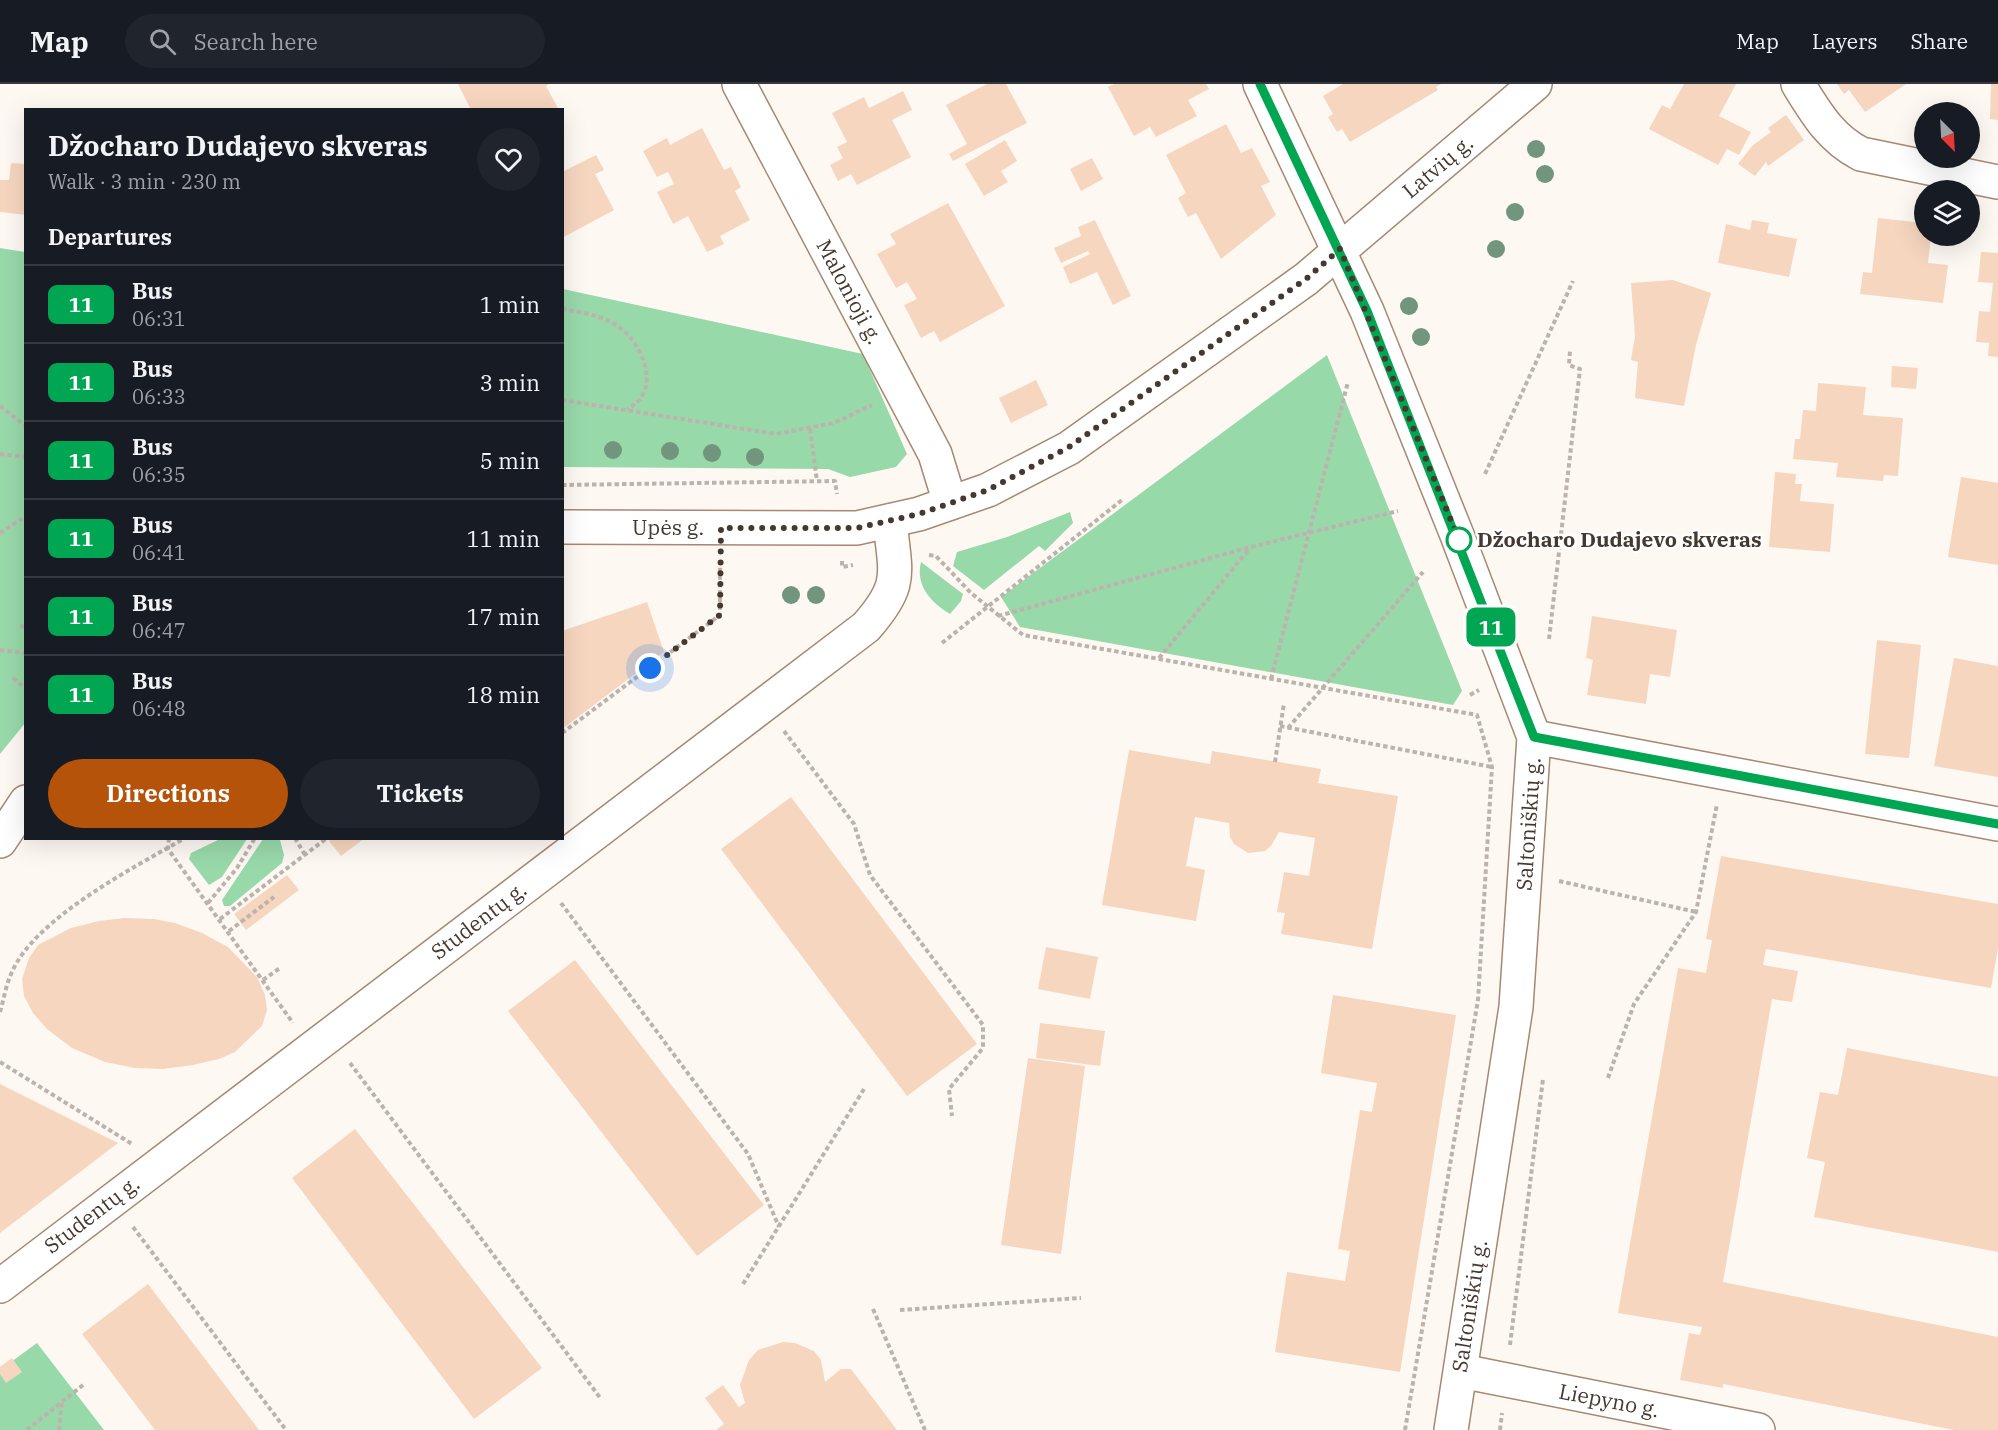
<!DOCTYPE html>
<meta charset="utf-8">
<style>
:root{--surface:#171b24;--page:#20242c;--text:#f1f3f6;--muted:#9ea1a6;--line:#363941;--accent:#b45309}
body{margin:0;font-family:"IBM Plex Serif",serif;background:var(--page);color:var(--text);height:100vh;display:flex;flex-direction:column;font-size:22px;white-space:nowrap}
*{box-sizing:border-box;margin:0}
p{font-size:20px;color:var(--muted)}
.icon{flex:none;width:33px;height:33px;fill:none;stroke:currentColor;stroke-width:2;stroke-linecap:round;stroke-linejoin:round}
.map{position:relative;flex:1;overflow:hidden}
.details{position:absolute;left:24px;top:24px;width:540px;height:732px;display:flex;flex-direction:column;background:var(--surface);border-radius:0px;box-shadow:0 6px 24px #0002}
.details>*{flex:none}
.badge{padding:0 12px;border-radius:9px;font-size:21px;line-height:39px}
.needle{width:39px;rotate:156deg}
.buttons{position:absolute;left:1914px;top:18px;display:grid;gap:12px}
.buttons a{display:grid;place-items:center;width:66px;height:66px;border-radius:50%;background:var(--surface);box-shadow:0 6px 24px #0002;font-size:30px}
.you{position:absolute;width:30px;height:30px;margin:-15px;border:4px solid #fff;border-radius:50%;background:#1a73e8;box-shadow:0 0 0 9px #1a73e833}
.map>.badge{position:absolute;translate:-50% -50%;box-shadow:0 0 0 3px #fff}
h2{padding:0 24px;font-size:22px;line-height:54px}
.round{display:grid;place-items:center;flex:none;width:63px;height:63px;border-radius:32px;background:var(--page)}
.headline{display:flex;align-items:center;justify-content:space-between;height:102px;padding:0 24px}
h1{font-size:28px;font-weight:700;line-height:45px}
.button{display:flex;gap:12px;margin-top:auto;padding:12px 24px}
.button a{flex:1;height:69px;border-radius:36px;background:var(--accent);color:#fff;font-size:24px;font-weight:700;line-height:69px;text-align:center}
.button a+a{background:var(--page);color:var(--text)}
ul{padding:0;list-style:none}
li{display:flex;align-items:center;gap:18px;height:78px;padding:0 24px;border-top:2px solid var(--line)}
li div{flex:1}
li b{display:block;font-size:22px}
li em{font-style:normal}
li .badge{min-width:66px;font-weight:700;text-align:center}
header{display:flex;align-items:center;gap:36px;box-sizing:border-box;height:84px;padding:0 30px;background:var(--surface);border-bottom:2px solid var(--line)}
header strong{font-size:28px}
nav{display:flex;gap:33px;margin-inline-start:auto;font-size:21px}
.search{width:420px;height:54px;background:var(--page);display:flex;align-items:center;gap:15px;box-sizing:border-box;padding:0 21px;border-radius:33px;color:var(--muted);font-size:22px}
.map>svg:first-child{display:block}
</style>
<header>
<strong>Map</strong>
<div class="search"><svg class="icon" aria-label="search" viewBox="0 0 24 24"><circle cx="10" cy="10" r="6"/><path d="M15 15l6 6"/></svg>Search here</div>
<nav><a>Map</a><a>Layers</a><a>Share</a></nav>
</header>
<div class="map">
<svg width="1998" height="1346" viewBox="0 0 1998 1346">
<rect width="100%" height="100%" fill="#fef8f3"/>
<g fill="#98d9aa">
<polygon points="0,164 25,168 26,638 0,670"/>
<polygon points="563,205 863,270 907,370 896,383 850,393 828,385 563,383"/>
<polygon points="1327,271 1462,607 1453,621 1020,543 1001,513"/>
<polygon points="1070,428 1073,439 1045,467 1039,462 984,506 953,482 957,468 1007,453"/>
<path d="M921,478L963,510L961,517L950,530C931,519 915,501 921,478Z"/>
<polygon points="220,755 247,755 222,793 209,801 189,775 191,769"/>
<polygon points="263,755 280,756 284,771 282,779 230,822 224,822 222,816"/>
<polygon points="37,1259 104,1346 0,1346 0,1286"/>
</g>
<g fill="#f6d6bf">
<polygon points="458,0 549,0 546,2 559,26 471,26"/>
<polygon points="987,0 1006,0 1027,39 953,77 949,70 967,60 946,21"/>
<polygon points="1114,0 1206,0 1209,5 1188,16 1197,32 1156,53 1150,43 1134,52 1108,3"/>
<polygon points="1343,0 1441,0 1436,3 1438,6 1350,58 1342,45 1337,48 1328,33 1333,30 1323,12"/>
<polygon points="1684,0 1736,0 1719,32 1751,48 1739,71 1727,65 1718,81 1649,45 1662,21 1670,25"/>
<polygon points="1837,0 1906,0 1865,28 1849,6 1844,10"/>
<polygon points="1991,0 1998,0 1998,36 1990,35"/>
<polygon points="903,7 912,26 892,36 911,73 857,101 851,90 838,97 830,81 843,74 837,63 847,58 832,29 864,13 869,24"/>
<polygon points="1786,31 1804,56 1768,82 1766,78 1755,92 1738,80 1753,61 1771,48 1768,44"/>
<polygon points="1226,40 1241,69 1252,64 1270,98 1261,102 1276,131 1221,175 1196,129 1188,133 1178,114 1186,109 1166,71"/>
<polygon points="702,44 724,86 731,83 741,103 735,107 750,136 720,152 724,160 707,168 688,132 673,140 657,108 674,100 668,88 657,93 643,67 667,54 670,61"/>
<polygon points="1005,56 1017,77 1001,87 1008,98 984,112 965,80"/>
<polygon points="596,71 604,86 595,90 614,126 562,154 562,88"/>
<polygon points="1092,74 1103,95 1081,107 1070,85"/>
<polygon points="11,79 26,80 26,131 0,128 0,96 9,96"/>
<polygon points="948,119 1005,222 940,258 934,247 921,254 904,221 917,215 907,198 896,204 877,170 896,160 890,150"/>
<polygon points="1878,134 1924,139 1924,152 1931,152 1928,179 1948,181 1943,219 1860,210 1863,188 1872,189"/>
<polygon points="1095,136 1131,212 1113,221 1097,188 1070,200 1063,183 1090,170 1088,167 1061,179 1054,164 1081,152 1078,143"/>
<polygon points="1752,136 1769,139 1767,149 1797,155 1789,193 1718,179 1726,140 1750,146"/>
<polygon points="1981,168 1998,169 1998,273 1988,272 1989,259 1976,258 1979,227 1990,228 1993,199 1978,198"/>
<polygon points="1673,196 1711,209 1696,261 1684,322 1635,314 1638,278 1631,276 1635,252 1631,199"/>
<polygon points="1892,282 1918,284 1916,305 1891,303"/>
<polygon points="1036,296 1048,321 1011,339 999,314"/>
<polygon points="1818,299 1866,303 1863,331 1903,334 1898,392 1884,391 1883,397 1836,393 1838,379 1793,375 1795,355 1800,355 1803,326 1816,327"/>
<polygon points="1775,388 1796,390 1795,400 1802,400 1800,417 1834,420 1830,468 1769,463"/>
<polygon points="1961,393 1998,399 1998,481 1948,473"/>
<polygon points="647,518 664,568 562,645 562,547"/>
<polygon points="1592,532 1677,546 1670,593 1650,590 1646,620 1587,611 1593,576 1586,574"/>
<polygon points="1877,556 1921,561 1909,674 1865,670"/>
<polygon points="1954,574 1998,582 1998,693 1934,682"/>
<polygon points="1129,666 1210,680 1212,667 1321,685 1318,699 1398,712 1372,865 1281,850 1285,829 1277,828 1284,788 1309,792 1315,754 1279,748 1271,762 1265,767 1248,769 1234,760 1230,753 1229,739 1195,733 1186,782 1205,786 1196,837 1102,821"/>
<polygon points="791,713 977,960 907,1012 721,765"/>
<polygon points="333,754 365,754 341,772 329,757"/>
<polygon points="1721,772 1998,820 1998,864 1991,904 1766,865 1763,881 1798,887 1792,918 1772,915 1723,1198 1998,1253 1998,1346 1954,1346 1723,1300 1723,1304 1680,1296 1689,1249 1700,1251 1702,1243 1618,1229 1678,884 1706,889 1712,856 1706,855"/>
<polygon points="287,791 299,806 246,846 234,830"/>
<polygon points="124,834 154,835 175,839 202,849 228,863 257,893 265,911 267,926 262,942 235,968 219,975 193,981 163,985 135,984 105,978 72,964 47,945 33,929 24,912 22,895 29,874 38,861 71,844 99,837"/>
<polygon points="1046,863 1098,873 1090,915 1038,905"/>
<polygon points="575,876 764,1121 697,1172 508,927"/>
<polygon points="1333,911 1456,931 1400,1288 1275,1268 1287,1188 1345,1197 1350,1167 1338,1165 1360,1026 1372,1028 1377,999 1321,989"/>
<polygon points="1040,939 1105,947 1100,982 1036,974"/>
<polygon points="1847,964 1998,993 1998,1168 1814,1133 1825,1078 1807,1074 1820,1008 1838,1011"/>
<polygon points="1028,974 1085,982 1061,1170 1001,1161"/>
<polygon points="0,1000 118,1059 0,1149"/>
<polygon points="355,1045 542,1284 474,1335 292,1094"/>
<polygon points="148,1200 259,1346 155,1346 82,1250"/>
<polygon points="783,1258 795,1259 814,1267 821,1276 825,1298 841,1285 851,1285 897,1346 716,1346 724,1340 705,1314 723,1301 739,1323 745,1319 740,1301 749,1276 758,1266"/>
<polygon points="12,1274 22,1288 6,1299 0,1290 0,1283"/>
</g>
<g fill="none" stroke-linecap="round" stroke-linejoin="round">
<defs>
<g id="minor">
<polyline points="739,0 935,370 950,419"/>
<polyline points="1260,0 1367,227 1457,451 1534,653 1516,923 1451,1346"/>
<path d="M1798,0C1816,29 1830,54 1861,70L1998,98"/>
<polyline points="562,443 857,444 919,430 988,406 1069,364 1306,195 1535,0"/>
<polyline points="1534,653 1998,740"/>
<polyline points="0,757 26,718"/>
<path d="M0,1202L866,543C904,500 895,490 890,437"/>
<polyline points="1461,1287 1758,1346"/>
</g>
</defs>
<use href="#minor" stroke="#a68873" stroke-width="36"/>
<g stroke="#bcb3ad" stroke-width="4" stroke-dasharray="4.5 3" stroke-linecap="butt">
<path d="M562,225C581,228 600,231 616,241C644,259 663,308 627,325"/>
<polyline points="562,316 776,350 834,339 872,321"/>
<polyline points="0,322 26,342"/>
<polyline points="810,345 817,397"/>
<polyline points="0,370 26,373"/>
<polyline points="1485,390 1573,197"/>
<polyline points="562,401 835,397 837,410"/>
<polyline points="0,449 26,432"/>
<polyline points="929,471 936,472 971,509 1023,551 1477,631 1492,683 1478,916 1405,1346"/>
<polyline points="842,477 842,483 853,481"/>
<polyline points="25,490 26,490"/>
<polyline points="998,532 1251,463 1398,427"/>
<polyline points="20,542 26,543"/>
<polyline points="1549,555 1580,285 1569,281 1570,266"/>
<polyline points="942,559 1122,416"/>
<polyline points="0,566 26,569"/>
<polyline points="1159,574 1250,464"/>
<polyline points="13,594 26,605"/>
<polyline points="1271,595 1348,298"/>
<polyline points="1470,611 1479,606"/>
<polyline points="1280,642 1492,683"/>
<polyline points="1288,644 1423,488"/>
<polyline points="784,647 854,740 870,791 983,941 983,964 949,1005 952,1032"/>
<polyline points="562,649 720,531 720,477"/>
<polyline points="1275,678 1284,619"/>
<polyline points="169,754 168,765 293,939"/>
<polyline points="295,754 305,771"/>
<polyline points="1559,797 1696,828"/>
<polyline points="208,819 237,784 255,754"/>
<polyline points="561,819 748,1070 779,1143"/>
<polyline points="220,835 327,754"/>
<polyline points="229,847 274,813"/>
<polyline points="263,896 280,884"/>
<path d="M0,928C4,915 6,900 12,888C35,834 135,783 185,754"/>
<polyline points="0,978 132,1060"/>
<polyline points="350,979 601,1315"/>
<polyline points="1608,994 1634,920 1696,828 1717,720"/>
<polyline points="133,1143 286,1346"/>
<polyline points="743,1200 864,1005"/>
<polyline points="873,1225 925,1346"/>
<polyline points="900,1226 1081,1214"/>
<polyline points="1510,1261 1543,995"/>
<polyline points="27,1346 83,1301"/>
<polyline points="59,1346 62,1317"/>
<polyline points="1500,1346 1502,1329"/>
</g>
<use href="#minor" stroke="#fff" stroke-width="33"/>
</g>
<g fill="#72957e">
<circle cx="1536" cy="65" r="9"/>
<circle cx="1545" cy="90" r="9"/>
<circle cx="1515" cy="128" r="9"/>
<circle cx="1496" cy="165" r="9"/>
<circle cx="1409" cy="222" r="9"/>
<circle cx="1421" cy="253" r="9"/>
<circle cx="613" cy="366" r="9"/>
<circle cx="670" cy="367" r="9"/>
<circle cx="712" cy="369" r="9"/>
<circle cx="755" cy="373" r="9"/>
<circle cx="791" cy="511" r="9"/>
<circle cx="816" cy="511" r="9"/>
</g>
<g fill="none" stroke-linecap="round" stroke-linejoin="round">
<defs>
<polyline id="line" points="1260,0 1367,227 1534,653 1998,740"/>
</defs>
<use href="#line" stroke="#fff" stroke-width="14"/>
<use href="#line" stroke="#00a651" stroke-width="9"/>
<polyline stroke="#45382f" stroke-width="6" stroke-dasharray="0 10.8" points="650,584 720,531 721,444 857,444 919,430 988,406 1069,363 1306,195 1340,165 1459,456"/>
</g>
<circle fill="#fff" stroke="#00a651" stroke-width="3" cx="1459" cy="456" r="12"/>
<g text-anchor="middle" stroke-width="5" stroke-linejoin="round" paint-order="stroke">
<g font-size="21" fill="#45382f" stroke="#fff">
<text transform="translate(1438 83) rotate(-40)" y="7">Latvių g.</text>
<text transform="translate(849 208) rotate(62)" y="7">Malonioji g.</text>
<text x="668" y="451">Upės g.</text>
<text transform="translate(1529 740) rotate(-86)" y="7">Saltoniškių g.</text>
<text transform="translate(479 837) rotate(-37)" y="7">Studentų g.</text>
<text transform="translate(92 1131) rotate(-37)" y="7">Studentų g.</text>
<text transform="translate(1470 1222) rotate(-81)" y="7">Saltoniškių g.</text>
<text transform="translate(1609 1317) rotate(11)" y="7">Liepyno g.</text>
</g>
<g font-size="21" font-weight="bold" fill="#45382f" stroke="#fff" text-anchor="start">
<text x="1477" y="463">Džocharo Dudajevo skveras</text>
</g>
</g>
</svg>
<div class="buttons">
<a><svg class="needle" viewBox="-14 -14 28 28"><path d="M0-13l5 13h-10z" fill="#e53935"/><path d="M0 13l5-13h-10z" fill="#9ea1a6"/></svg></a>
<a><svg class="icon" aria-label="layers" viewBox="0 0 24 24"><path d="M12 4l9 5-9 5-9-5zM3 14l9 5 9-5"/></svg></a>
</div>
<div class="you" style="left:650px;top:584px"></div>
<b class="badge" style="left:1491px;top:543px;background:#00a651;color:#fff">11</b>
<section class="details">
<div class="headline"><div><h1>Džocharo Dudajevo skveras</h1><p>Walk · 3 min · 230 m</p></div><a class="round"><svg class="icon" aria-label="heart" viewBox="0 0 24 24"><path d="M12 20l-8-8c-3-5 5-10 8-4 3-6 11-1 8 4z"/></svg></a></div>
<h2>Departures</h2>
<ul>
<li><span class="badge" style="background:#00a651;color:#fff">11</span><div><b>Bus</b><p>06:31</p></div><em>1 min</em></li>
<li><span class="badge" style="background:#00a651;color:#fff">11</span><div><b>Bus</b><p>06:33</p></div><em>3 min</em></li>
<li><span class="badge" style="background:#00a651;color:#fff">11</span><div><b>Bus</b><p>06:35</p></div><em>5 min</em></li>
<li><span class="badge" style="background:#00a651;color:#fff">11</span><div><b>Bus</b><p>06:41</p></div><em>11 min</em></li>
<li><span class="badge" style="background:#00a651;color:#fff">11</span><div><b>Bus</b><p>06:47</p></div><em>17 min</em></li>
<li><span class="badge" style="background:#00a651;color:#fff">11</span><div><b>Bus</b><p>06:48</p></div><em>18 min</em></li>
</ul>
<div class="button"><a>Directions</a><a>Tickets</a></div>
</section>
</div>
